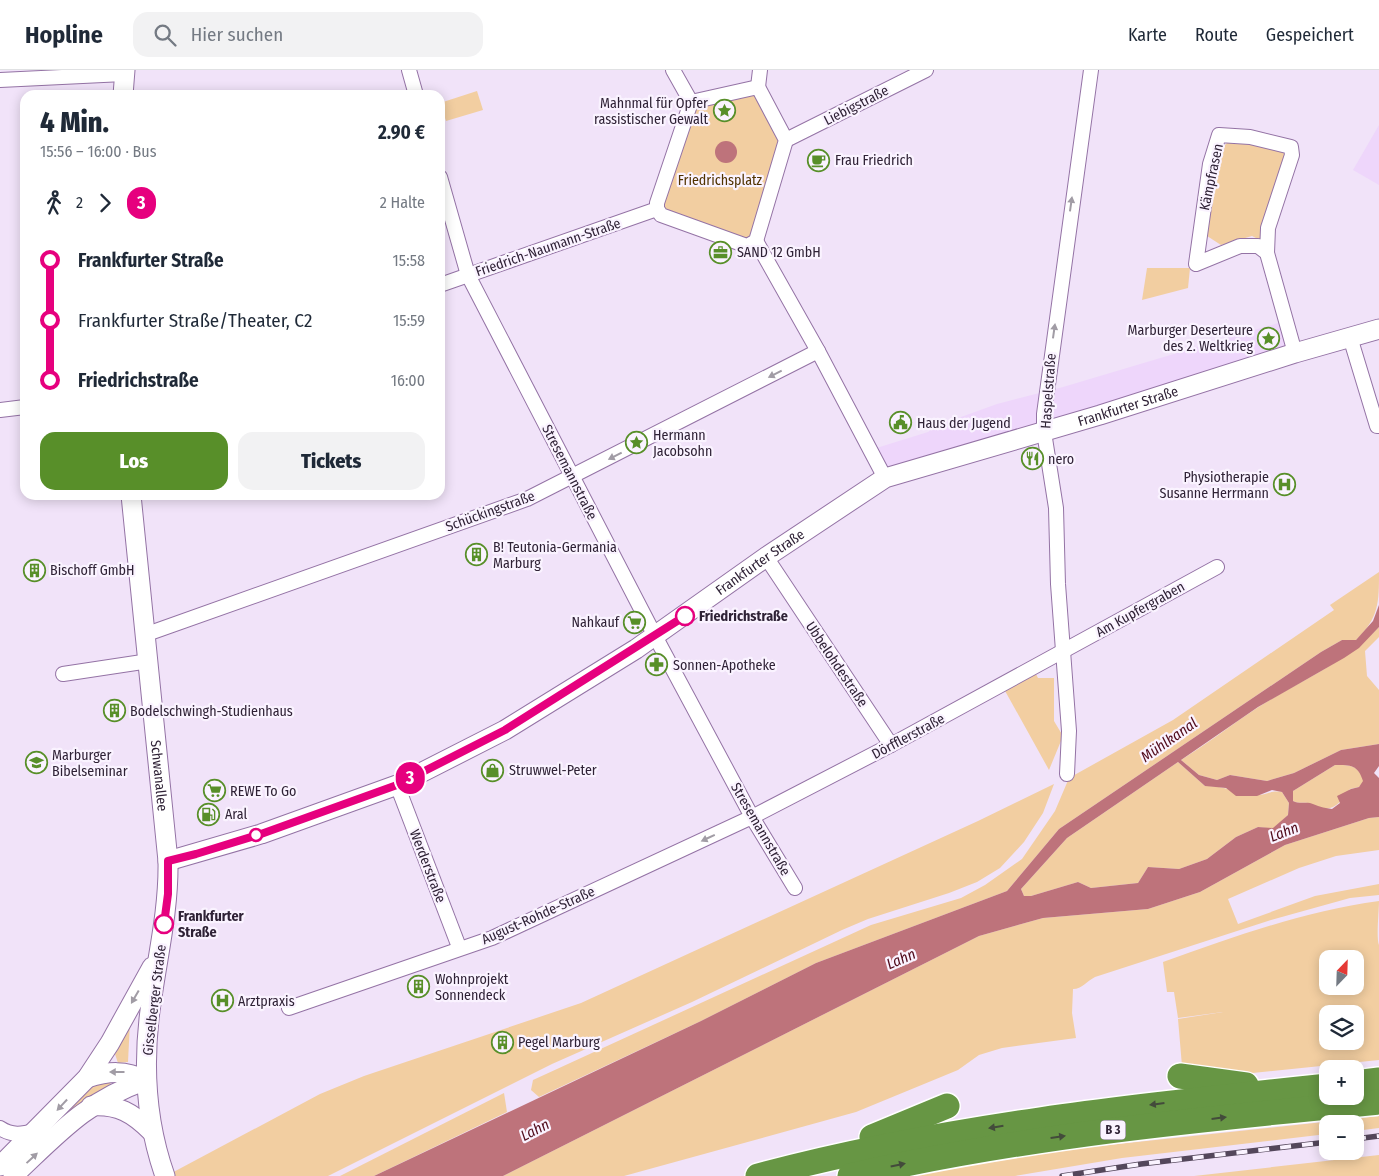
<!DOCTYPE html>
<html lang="de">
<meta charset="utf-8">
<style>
:root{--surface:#fff;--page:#f2f2f3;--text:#1f2937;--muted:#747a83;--line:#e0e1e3;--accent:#588f29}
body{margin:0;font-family:"Fira Sans Condensed",sans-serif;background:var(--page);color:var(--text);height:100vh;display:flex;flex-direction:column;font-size:19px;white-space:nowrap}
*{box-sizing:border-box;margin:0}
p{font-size:16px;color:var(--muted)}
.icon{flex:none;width:28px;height:28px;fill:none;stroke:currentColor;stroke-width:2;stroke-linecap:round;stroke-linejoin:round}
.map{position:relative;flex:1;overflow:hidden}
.panel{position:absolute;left:20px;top:20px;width:425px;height:410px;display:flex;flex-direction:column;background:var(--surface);border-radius:15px;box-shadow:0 2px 12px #0003}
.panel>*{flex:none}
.badge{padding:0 10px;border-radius:16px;font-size:18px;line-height:32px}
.needle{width:32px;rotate:23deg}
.fabs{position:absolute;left:1319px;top:880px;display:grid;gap:10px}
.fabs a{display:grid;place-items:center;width:45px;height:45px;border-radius:10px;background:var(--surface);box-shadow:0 2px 12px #0003;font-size:25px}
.map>.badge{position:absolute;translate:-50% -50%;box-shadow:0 0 0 2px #fff}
.legs{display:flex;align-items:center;gap:8px;height:55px;padding:0 20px;font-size:16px}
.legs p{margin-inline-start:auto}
.overview{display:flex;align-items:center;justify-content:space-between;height:85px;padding:0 20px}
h1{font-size:28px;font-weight:800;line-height:38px}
.primary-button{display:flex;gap:10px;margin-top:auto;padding:10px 20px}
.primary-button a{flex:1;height:58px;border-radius:15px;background:var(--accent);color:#fff;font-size:20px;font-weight:800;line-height:58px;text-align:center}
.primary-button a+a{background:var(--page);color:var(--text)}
ul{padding:0 20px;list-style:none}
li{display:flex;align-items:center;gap:18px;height:60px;font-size:19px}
li i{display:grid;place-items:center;width:8px;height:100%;margin:0 6px;background:currentColor}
li i::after{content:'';width:12px;height:12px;margin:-6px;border:4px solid;border-radius:50%;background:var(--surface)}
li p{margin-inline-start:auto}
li:first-child i{background:linear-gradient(#0000 50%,currentColor 0)}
li:last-child i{background:linear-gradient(currentColor 50%,#0000 0)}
header{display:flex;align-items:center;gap:30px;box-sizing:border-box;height:70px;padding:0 25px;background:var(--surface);border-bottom:1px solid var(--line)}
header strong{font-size:24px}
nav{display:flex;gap:28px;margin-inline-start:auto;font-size:18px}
.search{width:350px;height:45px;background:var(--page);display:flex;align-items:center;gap:12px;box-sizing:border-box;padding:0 18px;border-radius:15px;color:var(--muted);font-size:19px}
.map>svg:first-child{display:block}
</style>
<header>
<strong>Hopline</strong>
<div class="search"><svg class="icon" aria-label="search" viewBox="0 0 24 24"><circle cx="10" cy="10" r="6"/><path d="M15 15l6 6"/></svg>Hier suchen</div>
<nav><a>Karte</a><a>Route</a><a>Gespeichert</a></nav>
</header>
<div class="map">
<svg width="1379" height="1106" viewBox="0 0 1379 1106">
<rect width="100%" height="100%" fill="#f1e3f9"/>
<g fill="#eed6fb">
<polygon points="1379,55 1379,115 1353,100"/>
<polygon points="1285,251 1294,277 1176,315 881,401 870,380 928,362 936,356 997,334 1063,317"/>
</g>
<g fill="#f2cea1" fill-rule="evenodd">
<polygon points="757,19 783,71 754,169 747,174 660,141 694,34"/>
<polygon points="477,21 483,40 446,51 440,33"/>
<polygon points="1229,71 1281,78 1290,87 1264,172 1252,166 1221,175 1204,164 1216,84"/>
<polygon points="1147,198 1190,198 1188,218 1142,230"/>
<path d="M1379,502C1379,532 1379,548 1356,570H1342L1321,582L1059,759L1007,821L816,893L701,951L539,1027L531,1020L533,1010L871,855L961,828L985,815L1022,789L1055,741L1069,708L1173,650L1334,540L1330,535Z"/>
<path d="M1379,557V567L1365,581L1367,606L1379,620V674L1341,680L1294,703L1267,711L1230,705L1217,710L1199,705L1181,690C1207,674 1231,655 1257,638C1301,610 1342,595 1379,557Z"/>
<polygon points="1035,602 1038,608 1054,608 1054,651 1063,666 1049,700 1004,619"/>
<path d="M1178,692L1205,716C1223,715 1238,724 1256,725C1265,726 1269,720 1282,722L1289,733L1288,745L1273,759L1258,757L1236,767L1207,789L1179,799L1148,797L1138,813L1091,818L1078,812L1031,826H1024L1021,819L1067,768Z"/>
<path d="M1335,695C1351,695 1358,695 1364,711L1359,717L1350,719C1342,730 1335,742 1319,738C1315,737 1312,734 1308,733C1302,732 1299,734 1293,731V721Z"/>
<polygon points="1054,714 1043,743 1024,772 1000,798 977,812 949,823 868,849 842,860 692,932 552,994 328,1106 166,1106 320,1024 364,1006 581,933 978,751"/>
<path d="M1379,747V780L1336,786L1299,798L1228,829L1238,854L1315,826L1379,814V825L1350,828L1271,850L1095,907C1087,911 1082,919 1073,919L1072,943L1076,968L1002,978L979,985L958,1000L856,1042L624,1106H503L979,866L1043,848L1148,839L1200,822L1285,775L1369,748Z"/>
<path d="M1379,831C1379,841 1376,868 1379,875V990L1233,1005L1182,996L1178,949L1223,942L1178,948L1174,922H1167L1163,892C1234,867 1304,841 1379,831ZM1328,889H1355V916H1328ZM1328,944H1355V971H1328Z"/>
<polygon points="130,952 128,992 118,993 115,984"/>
<path d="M110,1011L111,1016L57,1056L52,1053C68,1037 85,1015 110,1011Z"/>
<polygon points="504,1023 507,1042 374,1106 340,1106"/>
<polygon points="1379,1046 1379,1058 1355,1061 1355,1054 1328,1054 1327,1064 1122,1088 1015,1106 902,1106 1034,1083"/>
<polygon points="1379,1085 1379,1106 1194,1106"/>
</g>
<g fill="#be737b" fill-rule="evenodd">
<circle cx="726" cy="82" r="11"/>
<path d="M1379,535V557L1359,578L1344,588L1258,637L1181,690L1199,705L1217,710L1230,705L1267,711L1294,703L1341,680L1379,674V696L1374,703L1379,708V747L1369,748L1285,775L1200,822L1148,839L1043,848L979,866L503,1106H374L701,951L816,893L1007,821L1059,759L1321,582L1342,570H1356L1373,551ZM1178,692L1205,716L1226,718L1236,726H1257L1272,720L1282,722L1289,733L1288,745L1273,758L1258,757L1236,767L1207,789L1179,799L1148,797L1138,813L1091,818L1078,812L1031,826H1024L1021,819L1067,768ZM1335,695C1351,695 1358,695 1363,711L1359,717L1351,719L1337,726L1340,733L1332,739C1323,738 1318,736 1310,733C1304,732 1299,734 1293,731V721Z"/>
</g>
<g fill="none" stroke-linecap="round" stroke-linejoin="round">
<defs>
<g id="street">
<polyline points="409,0 416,25"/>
<polyline points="673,0 691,32"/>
<polyline points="0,10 124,4"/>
<polygon points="758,17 786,70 756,171 747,176 661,145 657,139 657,133 691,32"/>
<polyline points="758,17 760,0"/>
<polyline points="786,70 926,0"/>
<polyline points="440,107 468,205 655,566 752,747 795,818"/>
<polyline points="756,171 818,281 885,408"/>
<polyline points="1267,183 1258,176 1240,176 1196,194 1210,94 1219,65 1250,67 1291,77 1292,85 1268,158 1267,183 1295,283"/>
<polyline points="440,215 657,139"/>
<polyline points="1350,267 1377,356 1379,356"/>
<polyline points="0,340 25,337"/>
<polyline points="766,487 891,675"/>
<polyline points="147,564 527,429 818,281"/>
<polyline points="63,604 149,591"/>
<polyline points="1067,704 1069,661 1058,514 1056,438 1044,362 1044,344 1091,0"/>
<polyline points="397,715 459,877"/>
<polyline points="289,938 492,868 752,747 891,675 1217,497"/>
<path d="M0,1058C12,1066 22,1064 35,1061"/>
</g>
<g id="secondary">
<polyline points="123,25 125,0"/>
<path id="s1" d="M131,425L168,791C169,845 155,896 149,949C143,1003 147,1055 165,1106"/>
<path id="s2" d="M168,791L261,764L397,715L505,660L636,579L766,487L885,408L1100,345L1295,283L1379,259"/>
<path d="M87,1008C109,1001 125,1000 146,1010"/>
<path d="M91,1036C118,1034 133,1043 152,1062"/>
<polyline points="0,1096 87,1008 110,973 152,897"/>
<path d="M13,1106C59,1063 85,1032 146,1010"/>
</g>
<g id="highway">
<polyline points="1180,1006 1246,1015"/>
<polyline points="1355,1013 1379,1010"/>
<polyline points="872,1067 947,1036"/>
<path d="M758,1106C945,1056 1135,1036 1328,1016"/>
<path d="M850,1106C1024,1066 1202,1049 1379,1032"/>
</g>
</defs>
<use href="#street" stroke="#9473a5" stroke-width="16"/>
<use href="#secondary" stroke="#9473a5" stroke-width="21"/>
<use href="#highway" stroke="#fff" stroke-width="28"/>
<use href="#street" stroke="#fff" stroke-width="14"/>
<use href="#secondary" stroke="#fff" stroke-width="19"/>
<use href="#highway" stroke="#679644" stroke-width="25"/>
<defs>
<g id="rail">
<polyline points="1355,1069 1379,1066"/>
<polyline points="1062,1106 1141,1094 1328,1072"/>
</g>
</defs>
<use href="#rail" stroke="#54475b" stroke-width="5.5"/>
<use href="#rail" stroke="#faf3ff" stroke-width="4" stroke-dasharray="11" stroke-linecap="butt"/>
</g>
<defs><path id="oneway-solid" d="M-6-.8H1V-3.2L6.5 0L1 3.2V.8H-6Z" transform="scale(1.25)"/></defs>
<g fill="#a19ca5">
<use href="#oneway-solid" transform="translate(1071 134) rotate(-82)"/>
<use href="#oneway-solid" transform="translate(1054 261) rotate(-82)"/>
<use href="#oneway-solid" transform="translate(775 304) rotate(153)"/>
<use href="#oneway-solid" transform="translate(615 386) rotate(153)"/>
<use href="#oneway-solid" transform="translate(708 768) rotate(155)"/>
<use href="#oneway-solid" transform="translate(135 927) rotate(120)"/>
<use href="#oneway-solid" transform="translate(117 1002) rotate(180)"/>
<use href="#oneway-solid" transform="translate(62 1035) rotate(133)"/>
<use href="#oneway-solid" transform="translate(32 1088) rotate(-43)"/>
</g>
<g fill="#434b3b">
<use href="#oneway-solid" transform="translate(1157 1034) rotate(173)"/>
<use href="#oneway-solid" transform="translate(1219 1048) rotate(-7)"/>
<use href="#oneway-solid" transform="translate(996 1057) rotate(171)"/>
<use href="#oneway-solid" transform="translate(1058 1067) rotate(-8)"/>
<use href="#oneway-solid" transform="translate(898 1095) rotate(-12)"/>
</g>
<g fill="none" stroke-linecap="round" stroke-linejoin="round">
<defs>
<polyline id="line-1" points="164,854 168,824 168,791 196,784 261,764 397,715 505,660 685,546"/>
</defs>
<use href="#line-1" stroke="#fff" stroke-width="11"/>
<use href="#line-1" stroke="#e6007e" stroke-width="8"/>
</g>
<defs>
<symbol id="sight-ring" viewBox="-11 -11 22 22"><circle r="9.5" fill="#faf3ff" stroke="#588f29" stroke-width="1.5"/><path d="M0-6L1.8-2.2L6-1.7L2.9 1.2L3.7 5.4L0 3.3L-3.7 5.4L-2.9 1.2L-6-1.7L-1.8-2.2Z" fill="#588f29"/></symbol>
<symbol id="cafe-ring" viewBox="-11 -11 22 22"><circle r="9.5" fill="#faf3ff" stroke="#588f29" stroke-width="1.5"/><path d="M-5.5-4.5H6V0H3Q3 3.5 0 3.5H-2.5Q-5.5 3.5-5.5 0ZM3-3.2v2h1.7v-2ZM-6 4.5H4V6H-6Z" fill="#588f29"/></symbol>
<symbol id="office-ring" viewBox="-11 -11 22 22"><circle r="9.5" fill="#faf3ff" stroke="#588f29" stroke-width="1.5"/><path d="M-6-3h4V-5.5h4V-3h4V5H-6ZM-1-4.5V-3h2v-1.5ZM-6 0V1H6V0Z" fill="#588f29"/></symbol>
<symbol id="civic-ring" viewBox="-11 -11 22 22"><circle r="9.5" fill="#faf3ff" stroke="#588f29" stroke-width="1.5"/><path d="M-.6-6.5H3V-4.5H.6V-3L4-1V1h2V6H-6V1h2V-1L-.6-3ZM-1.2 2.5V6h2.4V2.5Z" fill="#588f29"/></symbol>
<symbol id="restaurant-ring" viewBox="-11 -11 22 22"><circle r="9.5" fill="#faf3ff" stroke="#588f29" stroke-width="1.5"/><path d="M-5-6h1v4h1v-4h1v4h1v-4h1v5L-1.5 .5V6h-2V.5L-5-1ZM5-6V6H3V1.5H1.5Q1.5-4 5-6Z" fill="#588f29"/></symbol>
<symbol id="hospital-ring" viewBox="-11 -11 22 22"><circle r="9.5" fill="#faf3ff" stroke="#588f29" stroke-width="1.5"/><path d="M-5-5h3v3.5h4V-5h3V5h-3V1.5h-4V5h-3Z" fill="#588f29"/></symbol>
<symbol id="building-ring" viewBox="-11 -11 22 22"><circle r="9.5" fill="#faf3ff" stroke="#588f29" stroke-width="1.5"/><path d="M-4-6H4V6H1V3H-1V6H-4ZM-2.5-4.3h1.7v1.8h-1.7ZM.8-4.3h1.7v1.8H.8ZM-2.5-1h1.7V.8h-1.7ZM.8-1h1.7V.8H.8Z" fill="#588f29"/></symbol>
<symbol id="supermarket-ring" viewBox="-11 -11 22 22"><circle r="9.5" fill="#faf3ff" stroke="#588f29" stroke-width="1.5"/><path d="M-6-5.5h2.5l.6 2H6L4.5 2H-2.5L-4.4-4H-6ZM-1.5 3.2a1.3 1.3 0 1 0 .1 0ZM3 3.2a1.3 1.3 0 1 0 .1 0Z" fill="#588f29"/></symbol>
<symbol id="pharmacy-ring" viewBox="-11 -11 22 22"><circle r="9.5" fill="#faf3ff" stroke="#588f29" stroke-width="1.5"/><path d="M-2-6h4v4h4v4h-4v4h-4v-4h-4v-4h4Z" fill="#588f29"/></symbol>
<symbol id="school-ring" viewBox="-11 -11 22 22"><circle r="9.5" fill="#faf3ff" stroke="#588f29" stroke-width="1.5"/><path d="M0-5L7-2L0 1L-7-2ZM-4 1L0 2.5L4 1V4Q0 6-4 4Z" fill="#588f29"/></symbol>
<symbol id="shop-ring" viewBox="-11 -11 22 22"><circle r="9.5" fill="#faf3ff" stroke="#588f29" stroke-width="1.5"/><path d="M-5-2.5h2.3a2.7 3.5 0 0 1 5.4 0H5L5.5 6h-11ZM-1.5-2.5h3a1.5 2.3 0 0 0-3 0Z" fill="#588f29"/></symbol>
<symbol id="fuel-ring" viewBox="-11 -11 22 22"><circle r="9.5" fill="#faf3ff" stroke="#588f29" stroke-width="1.5"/><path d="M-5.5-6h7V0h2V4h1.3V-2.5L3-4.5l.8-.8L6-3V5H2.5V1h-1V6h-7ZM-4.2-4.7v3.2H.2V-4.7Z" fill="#588f29"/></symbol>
</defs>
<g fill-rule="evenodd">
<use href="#sight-ring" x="712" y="28" width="25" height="25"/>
<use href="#cafe-ring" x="806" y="78" width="25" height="25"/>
<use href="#office-ring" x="708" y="170" width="25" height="25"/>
<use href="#sight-ring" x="1256" y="256" width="25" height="25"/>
<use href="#civic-ring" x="888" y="340" width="25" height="25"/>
<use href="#sight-ring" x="624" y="360" width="25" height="25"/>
<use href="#restaurant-ring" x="1020" y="376" width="25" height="25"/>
<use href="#hospital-ring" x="1272" y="402" width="25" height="25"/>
<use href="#building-ring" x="464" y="472" width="25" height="25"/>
<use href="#building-ring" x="22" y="488" width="25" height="25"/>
<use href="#supermarket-ring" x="622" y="540" width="25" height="25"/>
<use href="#pharmacy-ring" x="644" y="582" width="25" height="25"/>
<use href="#building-ring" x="102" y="628" width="25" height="25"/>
<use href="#school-ring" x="24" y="680" width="25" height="25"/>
<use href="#shop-ring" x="480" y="688" width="25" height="25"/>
<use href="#supermarket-ring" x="202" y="708" width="25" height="25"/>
<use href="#fuel-ring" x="196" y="732" width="25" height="25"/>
<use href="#building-ring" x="406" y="904" width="25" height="25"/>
<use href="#hospital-ring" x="210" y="918" width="25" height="25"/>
<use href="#building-ring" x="490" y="960" width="25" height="25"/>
</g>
<g fill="#fff" stroke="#e6007e" stroke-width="2.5">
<circle cx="685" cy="546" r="9"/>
<circle cx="256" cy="765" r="6"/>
<circle cx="164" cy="854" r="9"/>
</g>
<g text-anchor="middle" stroke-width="4.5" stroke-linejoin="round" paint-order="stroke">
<rect fill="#faf3ff" stroke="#6c6172" stroke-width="1" x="1100.5" y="1050.5" width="25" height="19" rx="4"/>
<g font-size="12" font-weight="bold" fill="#2f2236">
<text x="1113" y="1064">B 3</text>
</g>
<g font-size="14" fill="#2f2236" stroke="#faf3ff" text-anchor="start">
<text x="708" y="38" text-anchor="end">Mahnmal für Opfer<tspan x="708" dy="16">rassistischer Gewalt</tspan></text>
<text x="835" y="95">Frau Friedrich</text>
<text x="737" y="187">SAND 12 GmbH</text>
<text x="1253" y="265" text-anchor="end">Marburger Deserteure<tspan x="1253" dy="16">des 2. Weltkrieg</tspan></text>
<text x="917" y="358">Haus der Jugend</text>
<text x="653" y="370">Hermann<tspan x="653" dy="16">Jacobsohn</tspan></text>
<text x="1048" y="394">nero</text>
<text x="1269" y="412" text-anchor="end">Physiotherapie<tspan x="1269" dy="16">Susanne Herrmann</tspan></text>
<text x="493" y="482">B! Teutonia-Germania<tspan x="493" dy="16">Marburg</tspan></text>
<text x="50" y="505">Bischoff GmbH</text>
<text x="619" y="557" text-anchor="end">Nahkauf</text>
<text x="673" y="600">Sonnen-Apotheke</text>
<text x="130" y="646">Bodelschwingh-Studienhaus</text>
<text x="52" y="690">Marburger<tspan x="52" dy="16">Bibelseminar</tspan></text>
<text x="509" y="705">Struwwel-Peter</text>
<text x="230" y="726">REWE To Go</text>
<text x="225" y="749">Aral</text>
<text x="435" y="914">Wohnprojekt<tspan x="435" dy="16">Sonnendeck</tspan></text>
<text x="238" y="936">Arztpraxis</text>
<text x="518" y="977">Pegel Marburg</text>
</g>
<g font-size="14" fill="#2f2236" stroke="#faf3ff">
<text transform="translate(856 35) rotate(-27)" y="5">Liebigstraße</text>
<text transform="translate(1211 107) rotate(-78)" y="5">Kämpfrasen</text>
<text transform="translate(548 177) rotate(-19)" y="5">Friedrich-Naumann-Straße</text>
<text transform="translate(1048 321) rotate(-86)" y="5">Haspelstraße</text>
<text dy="5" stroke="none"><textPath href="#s2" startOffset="1072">Frankfurter Straße</textPath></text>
<text transform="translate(570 402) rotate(63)" y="5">Stresemannstraße</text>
<text transform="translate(490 441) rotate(-20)" y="5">Schückingstraße</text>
<text dy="5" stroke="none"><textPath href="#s2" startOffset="668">Frankfurter Straße</textPath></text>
<text transform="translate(1140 539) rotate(-29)" y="5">Am Kupfergraben</text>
<text transform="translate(837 594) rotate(56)" y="5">Ubbelohdestraße</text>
<text transform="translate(908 666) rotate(-28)" y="5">Dörfflerstraße</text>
<text dy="5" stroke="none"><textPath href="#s1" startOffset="282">Schwanallee</textPath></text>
<text transform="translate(761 759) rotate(60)" y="5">Stresemannstraße</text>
<text transform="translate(428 796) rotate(69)" y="5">Werderstraße</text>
<text transform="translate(538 845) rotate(-24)" y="5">August-Rohde-Straße</text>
<text transform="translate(154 930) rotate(-83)" y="5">Gisselberger Straße</text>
</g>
<g font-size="14" fill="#513300" stroke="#faf3ff">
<text x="720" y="115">Friedrichsplatz</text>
</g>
<g font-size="14" font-weight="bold" fill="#2f2236" stroke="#faf3ff" text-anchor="start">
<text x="699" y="551">Friedrichstraße</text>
<text x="178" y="851">Frankfurter<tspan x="178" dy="16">Straße</tspan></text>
</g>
<g font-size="15" font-style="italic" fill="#520c1c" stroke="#faf3ff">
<text transform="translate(1169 670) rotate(-35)" y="5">Mühlkanal</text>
<text transform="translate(1284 762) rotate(-21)" y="5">Lahn</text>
<text transform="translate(901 889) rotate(-23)" y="5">Lahn</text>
<text transform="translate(535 1060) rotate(-27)" y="5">Lahn</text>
</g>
</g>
</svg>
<div class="fabs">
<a><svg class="needle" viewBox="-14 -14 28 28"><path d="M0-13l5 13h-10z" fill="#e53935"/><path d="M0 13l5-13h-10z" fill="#747a83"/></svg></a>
<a><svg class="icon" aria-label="layers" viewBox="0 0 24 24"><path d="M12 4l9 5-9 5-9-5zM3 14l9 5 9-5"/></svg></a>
<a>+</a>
<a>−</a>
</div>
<b class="badge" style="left:410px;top:708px;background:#e6007e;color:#fff">3</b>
<section class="panel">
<div class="overview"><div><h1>4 Min.</h1><p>15:56 – 16:00 · Bus</p></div><b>2.90 €</b></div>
<div class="legs"><svg class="icon" aria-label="walk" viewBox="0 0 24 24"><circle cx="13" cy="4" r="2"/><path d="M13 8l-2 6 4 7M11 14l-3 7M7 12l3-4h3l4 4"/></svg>2<svg class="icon" aria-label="forward" viewBox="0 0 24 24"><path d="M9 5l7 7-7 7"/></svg><b class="badge" style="background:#e6007e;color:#fff">3</b><p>2 Halte</p></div>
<ul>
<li><i style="color:#e6007e"></i><b>Frankfurter Straße</b><p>15:58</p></li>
<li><i style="color:#e6007e"></i><span>Frankfurter Straße/Theater, C2</span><p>15:59</p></li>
<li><i style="color:#e6007e"></i><b>Friedrichstraße</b><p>16:00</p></li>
</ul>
<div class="primary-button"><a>Los</a><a>Tickets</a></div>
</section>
</div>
